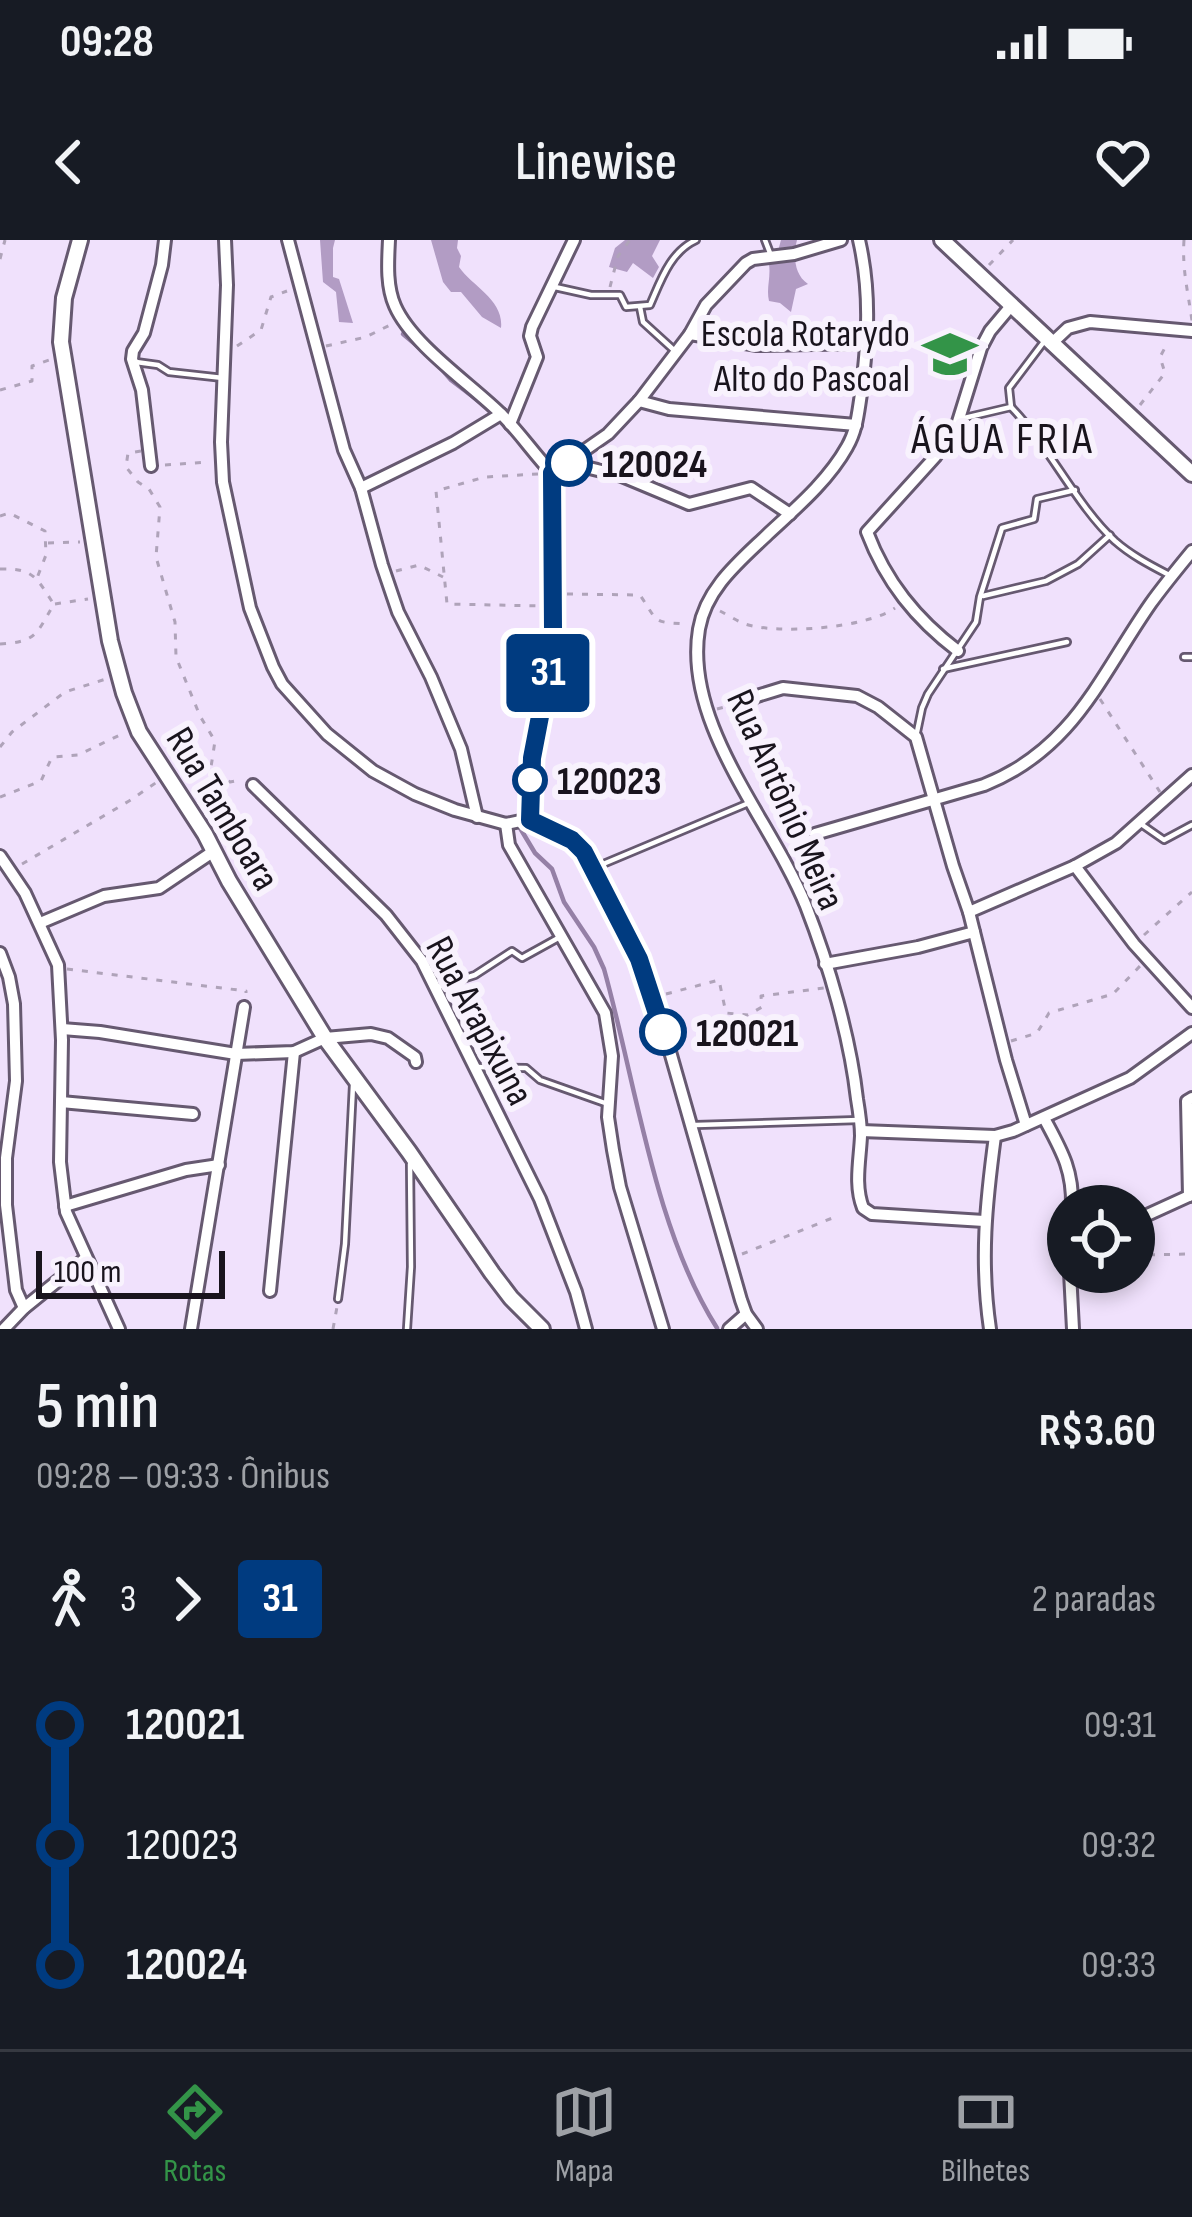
<!DOCTYPE html>
<html lang="pt">
<meta charset="utf-8">
<style>
:root{--surface:#171b24;--page:#20242c;--text:#f1f3f6;--muted:#9ea1a6;--line:#363941;--accent:#339448}
body{margin:0;font-family:"Sofia Sans Condensed",sans-serif;background:var(--page);color:var(--text);height:100vh;display:flex;flex-direction:column;font-size:45px;white-space:nowrap}
*{box-sizing:border-box;margin:0}
p{font-size:39px;color:var(--muted)}
.icon{flex:none;width:66px;height:66px;fill:none;stroke:currentColor;stroke-width:2;stroke-linecap:round;stroke-linejoin:round}
.map{position:relative;height:1089px;overflow:hidden}
.side{display:flex;flex-direction:column;background:var(--surface);flex:1}
.side>*{flex:none}
.badge{padding:0 24px;border-radius:9px;font-size:42px;line-height:78px}
.fabs{position:absolute;left:1047px;top:945px;display:grid;gap:24px}
.fabs a{display:grid;place-items:center;width:108px;height:108px;border-radius:50%;background:var(--surface);box-shadow:0 6px 18px #0003;font-size:60px}
.scale{position:absolute;left:36px;bottom:30px;width:189px;box-sizing:border-box;padding-left:12px;border:6px solid #19141d;border-top:0;font-size:33px;line-height:42px;white-space:nowrap;color:#19141d;-webkit-text-stroke:9px #f8f2fd;paint-order:stroke}
.map>.badge{position:absolute;translate:-50% -50%;box-shadow:0 0 0 6px #fff}
.legs{display:flex;align-items:center;gap:18px;height:132px;padding:0 36px;font-size:39px}
.legs p{margin-inline-start:auto}
.summary{display:flex;align-items:center;justify-content:space-between;height:204px;padding:0 36px}
h1{font-size:66px;font-weight:600;line-height:90px}
ul{padding:0 36px;list-style:none}
li{display:flex;align-items:center;gap:42px;height:120px;font-size:45px}
li i{display:grid;place-items:center;width:18px;height:100%;margin:0 15px;background:currentColor}
li i::after{content:'';width:30px;height:30px;margin:-15px;border:9px solid;border-radius:50%;background:var(--surface)}
li p{margin-inline-start:auto}
li:first-child i{background:linear-gradient(#0000 50%,currentColor 0)}
li:last-child i{background:linear-gradient(currentColor 50%,#0000 0)}
.status{display:flex;justify-content:space-between;align-items:center;height:84px;padding:0 60px;background:var(--surface);direction:ltr}
.status svg{height:33px;fill:currentColor}
header{display:flex;justify-content:space-between;align-items:center;height:156px;padding:0 36px;background:var(--surface);font-size:54px;font-weight:600}
.tab-bar{display:flex;justify-content:space-around;align-items:center;height:168px;border-top:3px solid var(--line);background:var(--surface);font-size:33px;color:var(--muted)}
.tab-bar a{display:grid;justify-items:center;gap:6px}
.tab-bar .on{color:var(--accent)}
.map>svg:first-child{display:block}
</style>
<div class="status"><b>09:28</b><svg viewBox="0 0 49 12"><path d="M0 12V9h3v3zM5 12V6h3v6zM10 12V3h3v9zM15 12V0h3v12zM26 1h20v11H26zM47 4h2v5h-2z"/></svg></div>
<header><svg class="icon" aria-label="back" viewBox="0 0 24 24"><path d="M15 5l-7 7 7 7"/></svg>Linewise<svg class="icon" aria-label="heart" viewBox="0 0 24 24"><path d="M12 20l-8-8c-3-5 5-10 8-4 3-6 11-1 8 4z"/></svg></header>
<div class="map">
<svg width="1192" height="1089" viewBox="0 0 1192 1089">
<rect width="100%" height="100%" fill="#f0e1fc"/>
<g fill="#b29cc4">
<polygon points="320,0 335,0 333,8 333,37 339,39 353,83 339,82 336,52 323,42"/>
<path d="M431,0H458L457,8L461,16L459,27C473,47 504,60 501,88L482,77L461,52H451L443,42Z"/>
<polygon points="625,0 660,0 652,16 659,27 653,38 633,23 627,32 609,27 615,8"/>
<path d="M781,0H797C793,15 794,35 808,44L796,49L791,72L780,63L769,61C766,48 771,38 769,24L775,22Z"/>
</g>
<g fill="none" stroke-linecap="round" stroke-linejoin="round">
<g stroke="#9580a6" stroke-width="4.5">
<polyline points="403,94 422,110"/>
<polyline points="439,126 451,140 485,166"/>
<path d="M520,588L535,613L552,629L564,662L594,707L604,729C636,843 654,989 717,1088"/>
</g>
<defs>
<g id="lane">
<polyline points="765,0 770,13"/>
<path d="M555,47L591,55H620L626,67L650,65C661,40 670,12 696,0"/>
<polyline points="640,67 643,82 676,112"/>
<polyline points="136,122 158,125 169,132 223,138"/>
<path d="M1011,167C1050,207 1076,265 1115,301C1132,316 1152,326 1171,336"/>
<polyline points="960,179 1011,167 1009,148 1046,99"/>
<polyline points="983,356 1046,341 1078,324 1110,295"/>
<polyline points="1184,417 1192,417"/>
<polyline points="943,429 1067,402"/>
<polyline points="917,492 922,468 928,454 976,382 980,357 1002,288 1034,279 1037,259 1075,250"/>
<polyline points="1141,584 1164,600 1192,585"/>
<polyline points="596,627 751,562"/>
<polyline points="438,747 475,735 512,711 522,718 560,697"/>
<polyline points="476,827 526,828 540,840 605,863"/>
<polyline points="696,885 859,880"/>
<polyline points="338,1059 345,1004 353,845"/>
<polyline points="407,1089 411,1027 410,924"/>
</g>
<g id="street">
<polyline points="225,0 227,45 221,202 223,242 250,368 273,427 282,444 327,494 373,531 415,554 455,570 506,584 530,579 579,605 639,719 659,773 741,1060 746,1074 757,1089"/>
<polyline points="288,0 344,210 361,248 382,325 398,372 431,437 461,509 477,577"/>
<path d="M389,0C388,21 386,46 395,66C412,105 472,145 502,175C520,193 534,214 552,233L553,388L546,445L530,535V579"/>
<path d="M859,0C871,52 868,101 861,154C858,172 857,190 847,207C828,241 796,268 768,294C740,321 706,348 699,389C683,485 772,581 806,666C829,725 850,797 857,859C859,871 861,884 861,896C860,920 854,945 863,968L872,974L984,981"/>
<polyline points="690,94 757,105 868,103"/>
<polyline points="1051,104 1068,88 1090,82 1192,91"/>
<polyline points="639,161 669,169 856,185"/>
<polyline points="510,184 537,117 530,96 532,87 574,0"/>
<polyline points="569,223 622,236 689,264 751,248 790,274"/>
<polyline points="151,226 142,150 132,119 133,111 144,93 162,25 165,0"/>
<polyline points="552,233 608,194 639,161 690,94 706,65 746,23 753,19 794,14 841,0"/>
<polyline points="361,248 453,203 501,174"/>
<path d="M958,411C916,379 886,342 867,292L935,217L957,185L981,108L990,91L1011,66"/>
<polyline points="748,461 757,456 783,448 857,456 878,467 916,497 953,626 969,672 1006,820 1026,885"/>
<polyline points="253,545 386,675 422,721 540,959 576,1052 586,1089"/>
<polyline points="506,584 509,605 605,773 612,816 608,877 613,910 620,947 663,1089"/>
<path d="M815,594L984,545C1074,509 1100,436 1151,363C1164,345 1178,328 1192,311"/>
<polyline points="0,616 25,653 58,725 62,800 60,922 66,972 119,1089"/>
<polyline points="1075,626 1134,704 1192,768"/>
<polyline points="969,672 1075,626 1116,603 1192,535"/>
<polyline points="40,683 104,656 159,648 214,611"/>
<polyline points="0,713 9,737 14,764 16,841 6,918 6,965 16,1050 24,1068"/>
<polyline points="825,724 918,707 974,692"/>
<polyline points="62,789 100,792 236,814 294,812 325,798 371,794 388,798 415,817 416,822"/>
<polyline points="61,862 193,874"/>
<path d="M1044,878C1061,910 1073,929 1072,966"/>
<polyline points="861,891 995,896 1013,891 1130,838 1192,793"/>
<polyline points="1189,956 1187,861 1192,858"/>
<polyline points="65,966 186,930 219,925"/>
<polyline points="1134,981 1191,955"/>
<polyline points="1070,1032 1073,1089"/>
<polyline points="270,1051 294,812"/>
<polyline points="4,1089 24,1068 86,1018"/>
<polyline points="191,1089 244,767"/>
<polyline points="729,1089 746,1074"/>
<path d="M990,1089C980,1021 986,963 995,896"/>
</g>
<g id="secondary">
<polyline points="80,0 64,58 61,102 110,401 124,453 139,492 205,594 229,641 325,798 409,912 492,1033 511,1058 542,1089"/>
<polyline points="942,0 1192,234"/>
</g>
</defs>
<use href="#lane" stroke="#665970" stroke-width="10"/>
<use href="#street" stroke="#665970" stroke-width="16"/>
<use href="#secondary" stroke="#665970" stroke-width="20"/>
<g stroke="#afa3b9" stroke-width="3" stroke-dasharray="6 9" stroke-linecap="butt">
<path d="M1184,0C1182,30 1188,51 1192,81"/>
<polyline points="0,19 5,0"/>
<polyline points="989,25 1013,0"/>
<polyline points="610,47 618,16 630,0"/>
<polyline points="237,106 261,90 271,57 287,51"/>
<polyline points="326,106 366,97 390,85"/>
<polyline points="0,150 32,141 32,126 52,119"/>
<polyline points="1140,165 1165,133 1160,117 1168,102"/>
<polyline points="141,211 128,213 126,227 138,242 149,249 160,267 156,317 175,382 176,417 200,476 215,501 211,527 230,542 240,540"/>
<polyline points="165,225 209,222"/>
<polyline points="538,234 485,237 436,251 447,364 543,366"/>
<polyline points="0,276 9,273 45,291 46,315 37,338"/>
<polyline points="48,303 80,302"/>
<path d="M0,329C33,328 36,337 53,363"/>
<polyline points="396,331 419,325 443,337"/>
<path d="M567,354L640,355C659,383 651,382 687,384"/>
<polyline points="55,364 88,359"/>
<path d="M720,371C728,375 737,381 745,384C778,395 867,388 895,368"/>
<path d="M0,404C37,402 36,394 54,364"/>
<polyline points="1100,459 1160,552"/>
<polyline points="717,469 736,464"/>
<polyline points="0,507 12,492 65,452 106,439"/>
<polyline points="0,557 41,541 52,517 78,515 124,493"/>
<polyline points="22,624 129,561 157,542"/>
<polyline points="1144,695 1192,652"/>
<polyline points="67,729 246,751 246,753"/>
<polyline points="666,754 719,740 726,773 748,775 762,767 761,756 824,748"/>
<polyline points="1011,801 1037,793 1049,773 1113,754 1141,725"/>
<polyline points="742,1014 835,977"/>
<polyline points="1134,1015 1192,1014"/>
<polyline points="333,1089 337,1067"/>
</g>
<use href="#lane" stroke="#fff" stroke-width="4.5"/>
<use href="#street" stroke="#fff" stroke-width="10"/>
<use href="#secondary" stroke="#fff" stroke-width="14"/>
</g>
<g fill="none" stroke-linecap="round" stroke-linejoin="round">
<defs>
<polyline id="line-1" points="569,223 552,233 553,388 546,445 532,518 530,580 572,600 584,612 639,719 663,792"/>
</defs>
<use href="#line-1" stroke="#fff" stroke-width="27"/>
<use href="#line-1" stroke="#003b80" stroke-width="18"/>
</g>
<defs>
<symbol id="school-bare" viewBox="-9 -9 18 18"><path d="M0-5L7-2L0 1L-7-2ZM-4 1L0 2.5L4 1V4Q0 6-4 4Z" fill="#339448" stroke="#f8f2fd" stroke-width="2.5" paint-order="stroke"/></symbol>
</defs>
<g fill-rule="evenodd">
<use href="#school-bare" x="912" y="76" width="76" height="76"/>
</g>
<g fill="#fff" stroke="#003b80" stroke-width="6">
<circle cx="569" cy="223" r="21"/>
<circle cx="530" cy="540" r="15"/>
<circle cx="663" cy="792" r="21"/>
</g>
<g text-anchor="middle" stroke-width="12" stroke-linejoin="round" paint-order="stroke">
<g font-size="39" fill="#19141d" stroke="#f8f2fd" text-anchor="end">
<text x="910" y="106">Escola Rotarydo<tspan x="910" dy="45">Alto do Pascoal</tspan></text>
</g>
<g font-size="39" font-weight="bold" fill="#19141d" stroke="#f8f2fd" text-anchor="start">
<text x="602" y="237">120024</text>
<text x="557" y="554">120023</text>
<text x="696" y="806">120021</text>
</g>
<g font-size="39" fill="#19141d" stroke="#f8f2fd">
<text transform="translate(787 559) rotate(66)" y="14">Rua Antônio Meira</text>
<text transform="translate(224 568) rotate(59)" y="14">Rua Tamboara</text>
<text transform="translate(481 780) rotate(62)" y="14">Rua Arapixuna</text>
</g>
<g font-size="45" letter-spacing="3" fill="#19141d" stroke="#f8f2fd">
<text x="1003" y="213">ÁGUA FRIA</text>
</g>
</g>
</svg>
<div class="fabs">
<a><svg class="icon" aria-label="locate" viewBox="0 0 24 24"><circle cx="12" cy="12" r="6"/><path d="M12 2v4M12 18v4M2 12h4M18 12h4"/></svg></a>
</div>
<div class="scale">100 m</div>
<b class="badge" style="left:548px;top:433px;background:#003b80;color:#fff">31</b>
</div>
<section class="side">
<div class="summary"><div><h1>5 min</h1><p>09:28 – 09:33 · Ônibus</p></div><b>R$3.60</b></div>
<div class="legs"><svg class="icon" aria-label="walk" viewBox="0 0 24 24"><circle cx="13" cy="4" r="2"/><path d="M13 8l-2 6 4 7M11 14l-3 7M7 12l3-4h3l4 4"/></svg>3<svg class="icon" aria-label="forward" viewBox="0 0 24 24"><path d="M9 5l7 7-7 7"/></svg><b class="badge" style="background:#003b80;color:#fff">31</b><p>2 paradas</p></div>
<ul>
<li><i style="color:#003b80"></i><b>120021</b><p>09:31</p></li>
<li><i style="color:#003b80"></i><span>120023</span><p>09:32</p></li>
<li><i style="color:#003b80"></i><b>120024</b><p>09:33</p></li>
</ul>
</section>
<nav class="tab-bar">
<a class="on"><svg class="icon" aria-label="directions" viewBox="0 0 24 24"><path d="M12 3l9 9-9 9-9-9zM9 14v-3h6M13 9l2 2-2 2"/></svg>Rotas</a>
<a><svg class="icon" aria-label="map" viewBox="0 0 24 24"><path d="M3 6l6-2 6 2 6-2v14l-6 2-6-2-6 2zM9 4v14M15 6v14"/></svg>Mapa</a>
<a><svg class="icon" aria-label="tickets" viewBox="0 0 24 24"><path d="M3 7h18v10H3zM15 7v10"/></svg>Bilhetes</a>
</nav>
